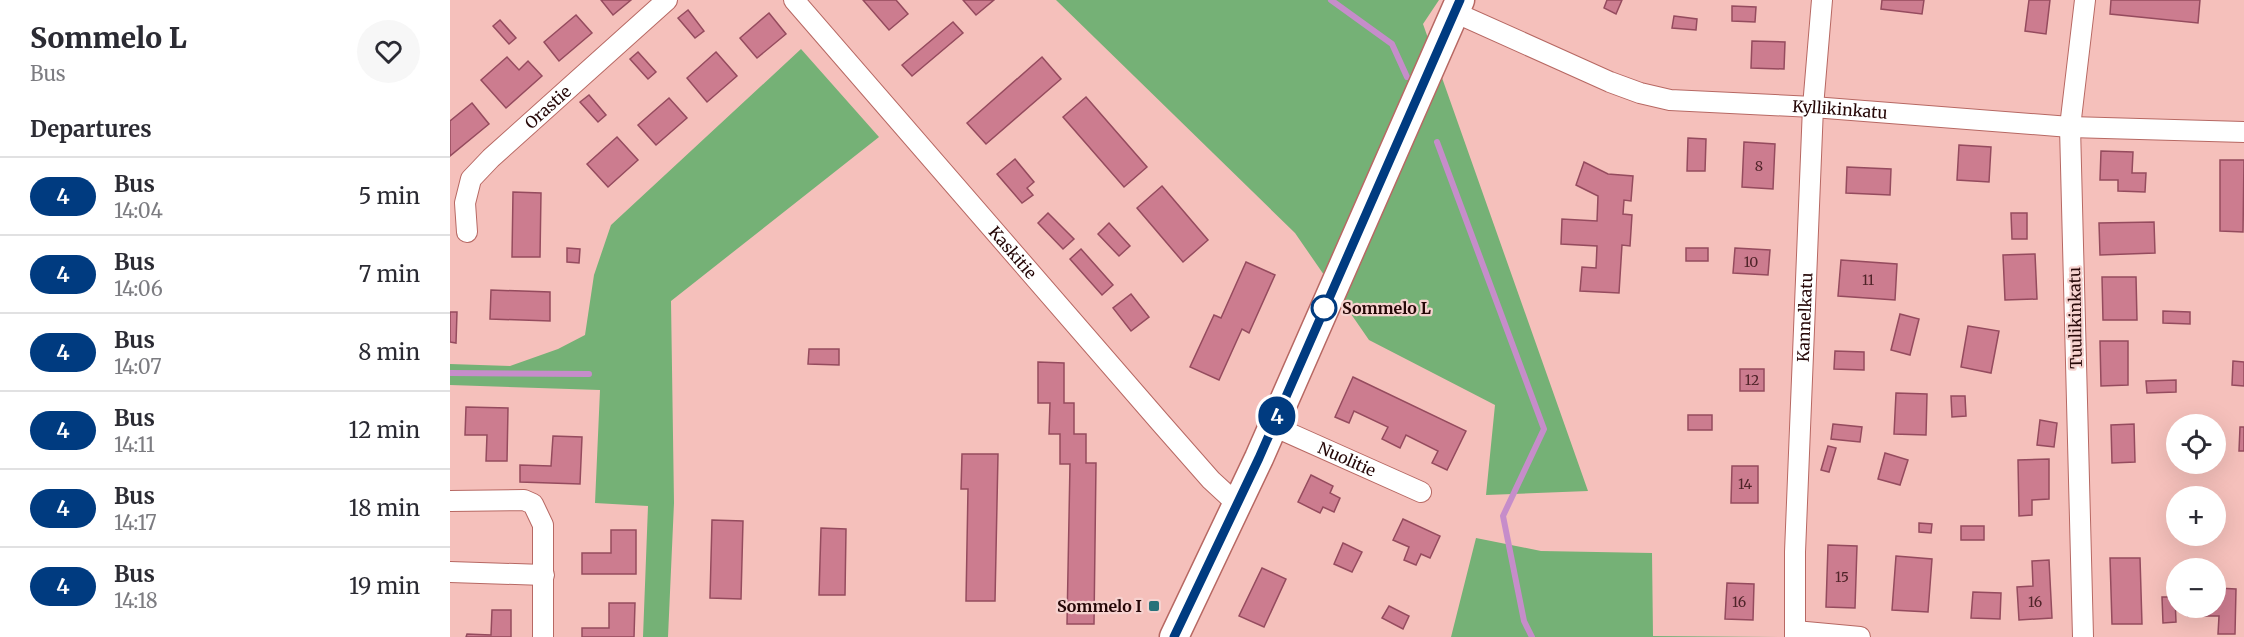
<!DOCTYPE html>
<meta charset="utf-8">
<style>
:root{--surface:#fff;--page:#f7f7f7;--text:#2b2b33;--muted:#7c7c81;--line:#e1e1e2}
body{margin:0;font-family:Merriweather,serif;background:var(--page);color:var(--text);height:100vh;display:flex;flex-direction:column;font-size:22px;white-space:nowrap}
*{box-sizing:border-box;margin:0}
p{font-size:20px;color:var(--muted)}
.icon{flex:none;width:33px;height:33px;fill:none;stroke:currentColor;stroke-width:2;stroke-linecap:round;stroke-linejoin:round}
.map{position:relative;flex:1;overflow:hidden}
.sheet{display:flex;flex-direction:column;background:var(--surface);width:450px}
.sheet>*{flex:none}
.badge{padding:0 12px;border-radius:20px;font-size:21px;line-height:39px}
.fabs{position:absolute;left:1716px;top:414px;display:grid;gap:12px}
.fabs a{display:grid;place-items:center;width:60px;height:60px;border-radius:50%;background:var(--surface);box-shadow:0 6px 24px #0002;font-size:30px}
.map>.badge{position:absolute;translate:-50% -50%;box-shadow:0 0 0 3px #fff}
h2{padding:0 30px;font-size:22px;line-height:54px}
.round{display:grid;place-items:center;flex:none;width:63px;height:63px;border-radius:32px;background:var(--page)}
.overview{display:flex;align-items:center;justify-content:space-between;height:102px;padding:0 30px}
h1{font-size:28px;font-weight:800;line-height:45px}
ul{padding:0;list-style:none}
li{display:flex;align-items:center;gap:18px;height:78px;padding:0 30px;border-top:2px solid var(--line)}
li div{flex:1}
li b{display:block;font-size:22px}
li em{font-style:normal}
li .badge{min-width:66px;font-weight:700;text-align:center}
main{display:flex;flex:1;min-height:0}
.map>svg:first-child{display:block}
</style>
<main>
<section class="sheet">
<div class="overview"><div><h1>Sommelo L</h1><p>Bus</p></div><a class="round"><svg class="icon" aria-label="heart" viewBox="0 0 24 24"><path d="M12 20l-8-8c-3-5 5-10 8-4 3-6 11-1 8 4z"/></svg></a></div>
<h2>Departures</h2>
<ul>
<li><span class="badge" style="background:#003b80;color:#fff">4</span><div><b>Bus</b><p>14:04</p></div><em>5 min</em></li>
<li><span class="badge" style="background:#003b80;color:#fff">4</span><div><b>Bus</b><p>14:06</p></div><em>7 min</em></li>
<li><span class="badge" style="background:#003b80;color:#fff">4</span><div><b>Bus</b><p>14:07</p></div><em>8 min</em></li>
<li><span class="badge" style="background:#003b80;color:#fff">4</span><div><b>Bus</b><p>14:11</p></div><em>12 min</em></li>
<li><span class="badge" style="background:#003b80;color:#fff">4</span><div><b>Bus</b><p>14:17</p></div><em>18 min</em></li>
<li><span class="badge" style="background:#003b80;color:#fff">4</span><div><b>Bus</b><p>14:18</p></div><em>19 min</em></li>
</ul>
</section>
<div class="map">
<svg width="1794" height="637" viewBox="0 0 1794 637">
<rect width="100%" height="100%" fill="#f5c0bb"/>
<g fill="#75b176">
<polygon points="606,0 989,0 973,24 1138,491 1036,495 1045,405 919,340 845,233"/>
<polygon points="351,49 429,137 221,301 224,503 218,637 193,637 198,506 145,503 150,390 0,385 0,364 60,366 108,349 135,335 144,275 161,225"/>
<polygon points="1026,538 1091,551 1202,553 1203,636 1328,637 1001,637"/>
</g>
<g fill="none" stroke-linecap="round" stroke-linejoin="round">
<g stroke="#c68dca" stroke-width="6">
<polyline points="881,0 942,44 957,77"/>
<polyline points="987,142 1094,429 1053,516 1074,621 1082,637"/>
<polyline points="0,373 139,374"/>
</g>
</g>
<g fill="#cc7c8f" stroke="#954b5e" stroke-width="1.5">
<polygon points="151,0 181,0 163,15"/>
<polygon points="413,0 446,0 458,14 439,30"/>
<polygon points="513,0 544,0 526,15"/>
<polygon points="1157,0 1172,0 1166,14 1154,8"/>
<polygon points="1432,0 1474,0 1472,14 1431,9"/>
<polygon points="1579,0 1600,0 1596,34 1575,31"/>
<polygon points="1661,0 1750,0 1748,23 1660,14"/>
<polygon points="1282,6 1306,7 1305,22 1282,21"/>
<polygon points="238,10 254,31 245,38 228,18"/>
<polygon points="319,13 336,34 307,58 290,38"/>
<polygon points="126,15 142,33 109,61 94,42"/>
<polygon points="1224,16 1247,19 1246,30 1222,28"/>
<polygon points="50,20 66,38 59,44 43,26"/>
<polygon points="503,22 513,33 462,76 452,65"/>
<polygon points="1302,41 1335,42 1334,69 1301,68"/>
<polygon points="188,52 206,72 198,79 180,59"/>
<polygon points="266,52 287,76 257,102 237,78"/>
<polygon points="57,57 69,70 78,61 92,76 56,108 31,80"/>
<polygon points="592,57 611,79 536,144 517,123"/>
<polygon points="139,95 156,115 148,122 130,102"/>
<polygon points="636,97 697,167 674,187 613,117"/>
<polygon points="219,98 237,118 206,145 188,125"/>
<polygon points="22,103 39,124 0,156 0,121"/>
<polygon points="167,137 188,160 158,187 137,164"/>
<polygon points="1238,138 1256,139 1255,171 1237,171"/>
<polygon points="1294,142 1325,144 1323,189 1292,187"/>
<polygon points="1509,145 1541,147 1539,182 1507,180"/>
<polygon points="1651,151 1683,152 1682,173 1696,173 1695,192 1668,191 1668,180 1650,180"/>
<polygon points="565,159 584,182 577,188 583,195 572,203 547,174"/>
<polygon points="1770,160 1794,160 1793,232 1770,231"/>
<polygon points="1134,162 1158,174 1183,176 1181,201 1174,200 1173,214 1182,215 1180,246 1172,245 1169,293 1130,291 1132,267 1146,268 1147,246 1111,244 1112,219 1147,221 1148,196 1126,185"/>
<polygon points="1397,167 1441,169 1440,195 1396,193"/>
<polygon points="712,186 758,240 733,262 687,208"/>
<polygon points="63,192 91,193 90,257 62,257"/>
<polygon points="598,213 624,239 613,249 588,223"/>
<polygon points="1561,213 1577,213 1577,239 1562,239"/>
<polygon points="1704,222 1705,253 1650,255 1649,223"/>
<polygon points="659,223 680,246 669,256 648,234"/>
<polygon points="117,248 130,249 129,263 117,262"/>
<rect x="1236" y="248" width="22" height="13"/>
<polygon points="1285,248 1320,250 1318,275 1283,273"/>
<polygon points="631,249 663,285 652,295 620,259"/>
<polygon points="1585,254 1587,299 1555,300 1553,255"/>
<polygon points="1391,260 1447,264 1445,300 1388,296"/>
<polygon points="796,262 825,275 799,333 792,329 769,380 740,367 764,315 771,318"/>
<polygon points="1652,277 1686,277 1687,320 1653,320"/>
<polygon points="41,290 100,292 100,321 40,319"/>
<polygon points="681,294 699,317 681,331 663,308"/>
<polygon points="1713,311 1740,312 1740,324 1713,323"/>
<polygon points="0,312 7,312 6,343 0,342"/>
<polygon points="1450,314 1469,319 1460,355 1441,350"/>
<polygon points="1518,326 1549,331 1541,373 1511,367"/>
<polygon points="1650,341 1678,341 1678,385 1651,386"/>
<polygon points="359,349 389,349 389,365 358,364"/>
<polygon points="1385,351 1414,352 1414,370 1384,369"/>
<polygon points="1783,361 1794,362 1794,386 1782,385"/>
<polygon points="588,362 614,363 614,403 624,403 624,434 636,434 636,463 646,463 644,624 617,624 620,464 610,464 610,434 599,434 600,403 588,403"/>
<rect x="1290" y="369" width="24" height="22"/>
<polygon points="903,377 1016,431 997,470 982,463 988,451 956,435 950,448 932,439 938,427 904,411 899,423 885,417"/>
<polygon points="1726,380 1726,392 1697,393 1696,381"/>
<polygon points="1446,393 1477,394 1476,435 1444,434"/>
<polygon points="1501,396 1515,396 1516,416 1502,417"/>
<polygon points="16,407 58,408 57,461 36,461 37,435 15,435"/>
<rect x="1238" y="415" width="24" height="15"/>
<polygon points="1590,420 1607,423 1604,447 1587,445"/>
<polygon points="1383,424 1412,427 1410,442 1381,439"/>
<polygon points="1684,424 1685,462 1662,463 1661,425"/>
<polygon points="1790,427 1794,427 1794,451 1789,451"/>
<rect x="1721" y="433" width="5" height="23"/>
<polygon points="103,436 132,437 130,484 70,482 70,465 101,466"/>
<polygon points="1378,446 1386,448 1379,472 1371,470"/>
<polygon points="1435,453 1458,460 1450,485 1428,479"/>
<polygon points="512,454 548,454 545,601 516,601 518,489 511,489"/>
<polygon points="1599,459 1599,499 1582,500 1582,515 1569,516 1568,460"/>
<polygon points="1282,466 1308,466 1308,503 1281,503"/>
<polygon points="861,475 883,486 880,493 890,498 884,512 873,507 870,513 848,502"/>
<polygon points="953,519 990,536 980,558 971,554 966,565 954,560 959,547 943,540"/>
<polygon points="262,520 293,521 291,599 260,598"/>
<polygon points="1469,523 1482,524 1481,533 1469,532"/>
<rect x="1511" y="526" width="23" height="14"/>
<polygon points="371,528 396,529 395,595 369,595"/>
<polygon points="161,530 186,530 186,574 132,574 132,553 161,553"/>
<polygon points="893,543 912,552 902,572 884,564"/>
<polygon points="1378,545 1407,546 1405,608 1376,607"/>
<polygon points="1446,556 1482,559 1478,612 1442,610"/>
<polygon points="1660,558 1690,558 1692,624 1662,624"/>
<polygon points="1599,560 1602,618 1569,620 1567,587 1583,586 1582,561"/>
<polygon points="812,568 836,579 814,627 789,616"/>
<polygon points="1277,583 1304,584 1303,620 1275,619"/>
<polygon points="1766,588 1786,589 1785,634 1768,634 1769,616 1738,616 1738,608 1766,608"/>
<polygon points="1523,592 1551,593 1550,619 1521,618"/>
<polygon points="1712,597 1725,597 1726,622 1713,623"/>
<polygon points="159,603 185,603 184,637 132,637 132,628 159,628"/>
<polygon points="939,606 959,616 953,629 932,618"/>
<polygon points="42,610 61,610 61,637 16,637 17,634 41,635"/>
</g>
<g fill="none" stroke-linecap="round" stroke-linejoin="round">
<defs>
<g id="street">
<path id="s1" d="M344,0L710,422L761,480L786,503"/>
<path id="s2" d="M1004,12L1160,82L1190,93L1220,100L1363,107L1620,127L1794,132"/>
<path id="s3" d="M17,232L15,203L21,179L41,158L217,0"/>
<path id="s4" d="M823,426L971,492"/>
<polyline points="0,501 74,500 83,504 93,525 93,637"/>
<polyline points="0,572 94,575"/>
<polyline points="1345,631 1410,637"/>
<path id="s5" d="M1345,637V552L1363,107L1372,0"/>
<polyline points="1633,637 1620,127 1635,0"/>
</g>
<polyline id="secondary" points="724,637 809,458 1010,0"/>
</defs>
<use href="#street" stroke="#b76863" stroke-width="22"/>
<use href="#secondary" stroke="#b76863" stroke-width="31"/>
<use href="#street" stroke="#fff" stroke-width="20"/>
<use href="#secondary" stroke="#fff" stroke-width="28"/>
</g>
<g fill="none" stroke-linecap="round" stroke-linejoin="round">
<defs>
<polyline id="line" points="724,637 809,458 1010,0"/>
</defs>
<use href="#line" stroke="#fff" stroke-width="14"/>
<use href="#line" stroke="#003b80" stroke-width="9"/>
</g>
<circle fill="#fff" stroke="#003b80" stroke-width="3" cx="874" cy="308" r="12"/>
<rect fill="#277179" stroke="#f6d2cf" stroke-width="2" x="698" y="600" width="12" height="12" rx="3"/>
<g text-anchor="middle" stroke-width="4.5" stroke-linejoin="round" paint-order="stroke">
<g font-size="14" fill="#4f2429">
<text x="1309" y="171">8</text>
<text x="1301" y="267">10</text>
<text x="1418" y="285">11</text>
<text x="1302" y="385">12</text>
<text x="1295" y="489">14</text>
<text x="1392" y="582">15</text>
<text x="1289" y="607">16</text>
<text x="1585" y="607">16</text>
</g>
<g font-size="16" fill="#250707" stroke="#f6d2cf">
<text dy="6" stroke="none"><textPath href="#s3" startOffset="159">Orastie</textPath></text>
<text dy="6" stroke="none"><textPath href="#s2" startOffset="404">Kyllikinkatu</textPath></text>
<text dy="6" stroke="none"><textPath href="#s1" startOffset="334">Kaskitie</textPath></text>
<text dy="6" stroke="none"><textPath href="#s5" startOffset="320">Kannelkatu</textPath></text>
<text transform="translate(1625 318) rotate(-91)" y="6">Tuulikinkatu</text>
<text dy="6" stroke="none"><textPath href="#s4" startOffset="81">Nuolitie</textPath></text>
</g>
<g font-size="16" font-weight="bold" fill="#250707" stroke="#f6d2cf" text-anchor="start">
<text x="892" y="314">Sommelo L</text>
</g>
<g font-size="16" font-weight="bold" fill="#250707" stroke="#f6d2cf" text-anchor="end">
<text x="692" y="612">Sommelo I</text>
</g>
</g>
</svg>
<div class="fabs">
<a><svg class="icon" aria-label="locate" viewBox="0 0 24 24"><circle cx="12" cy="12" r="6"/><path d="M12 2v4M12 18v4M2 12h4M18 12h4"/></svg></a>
<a>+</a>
<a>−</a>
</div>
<b class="badge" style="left:827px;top:416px;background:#003b80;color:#fff">4</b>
</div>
</main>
